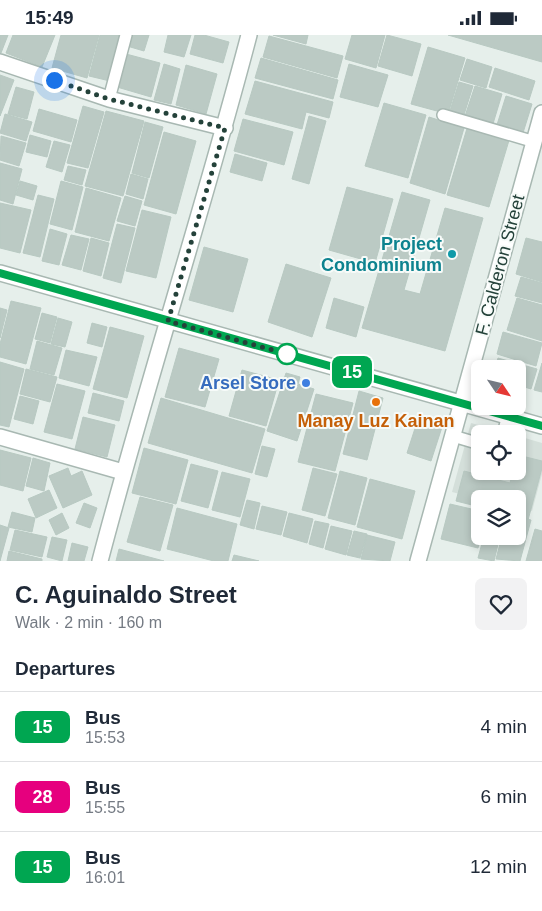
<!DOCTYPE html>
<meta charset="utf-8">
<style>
:root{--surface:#fff;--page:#f2f2f3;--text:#1f2937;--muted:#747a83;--line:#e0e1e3}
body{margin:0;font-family:Arial,sans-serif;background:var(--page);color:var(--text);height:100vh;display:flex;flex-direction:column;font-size:19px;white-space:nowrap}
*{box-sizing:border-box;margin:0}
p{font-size:16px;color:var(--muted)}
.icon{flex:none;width:28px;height:28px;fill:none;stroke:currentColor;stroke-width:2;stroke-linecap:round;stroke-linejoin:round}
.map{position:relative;height:526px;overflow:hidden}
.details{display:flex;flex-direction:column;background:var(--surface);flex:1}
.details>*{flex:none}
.badge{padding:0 10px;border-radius:8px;font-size:18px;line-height:32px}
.needle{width:32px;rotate:125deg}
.controls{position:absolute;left:471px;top:325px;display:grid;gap:10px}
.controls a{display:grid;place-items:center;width:55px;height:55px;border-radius:8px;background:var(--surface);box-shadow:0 2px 8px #0003;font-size:25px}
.you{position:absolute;width:25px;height:25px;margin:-12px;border:4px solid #fff;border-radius:50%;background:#1a73e8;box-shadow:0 0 0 8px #1a73e833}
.map>.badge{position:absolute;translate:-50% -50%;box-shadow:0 0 0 2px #fff}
h2{padding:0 15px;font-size:19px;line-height:45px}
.round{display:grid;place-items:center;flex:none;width:52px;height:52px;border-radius:8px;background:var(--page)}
.headline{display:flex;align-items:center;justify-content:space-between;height:85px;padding:0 15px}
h1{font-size:24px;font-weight:700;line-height:38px}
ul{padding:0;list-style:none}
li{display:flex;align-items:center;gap:15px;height:70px;padding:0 15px;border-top:1px solid var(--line)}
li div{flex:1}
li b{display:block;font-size:19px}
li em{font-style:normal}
li .badge{min-width:55px;font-weight:700;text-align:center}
.status{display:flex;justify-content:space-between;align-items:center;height:35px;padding:0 25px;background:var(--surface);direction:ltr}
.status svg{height:14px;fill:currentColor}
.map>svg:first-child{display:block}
</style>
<div class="status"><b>15:49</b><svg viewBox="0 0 49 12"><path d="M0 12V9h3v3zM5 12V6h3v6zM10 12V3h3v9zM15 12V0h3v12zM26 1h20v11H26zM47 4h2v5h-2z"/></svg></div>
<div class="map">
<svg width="542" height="526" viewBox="0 0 542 526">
<rect width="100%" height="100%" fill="#e6efeb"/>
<polygon fill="#d4dfda" points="471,388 510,399 480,399 480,436 518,436 518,401 542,408 542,439 532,476 518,473 518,464 480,464 452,457"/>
<g fill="#bbcac4" stroke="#b8c9c2">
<polygon points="0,0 8,0 1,18 0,17"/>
<polygon points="13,0 55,0 42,32 6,18"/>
<polygon points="61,0 99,0 87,43 52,33"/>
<polygon points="100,0 122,0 110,46 89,41"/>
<polygon points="130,0 149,0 144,16 127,11"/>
<polygon points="168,0 191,0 184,22 164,17"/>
<polygon points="195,0 204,0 229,7 223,28 190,19"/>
<polygon points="273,0 308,0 306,9"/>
<polygon points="352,0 385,0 376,33 345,24"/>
<polygon points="387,0 421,9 412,41 378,31"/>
<polygon points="448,0 542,0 542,27"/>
<polygon points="269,1 343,21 337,43 263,22"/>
<polygon points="428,12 465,23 448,79 411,69"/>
<polygon points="126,19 160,28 151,62 117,52"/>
<polygon points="261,23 338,45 333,64 255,43"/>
<polygon points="467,24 492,32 486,53 460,45"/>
<polygon points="164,29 180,34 171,69 154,65"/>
<polygon points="349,29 388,40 378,72 340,62"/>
<polygon points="186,30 217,39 206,79 176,70"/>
<polygon points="495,33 535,46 529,65 489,52"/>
<polygon points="0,40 14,45 0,81"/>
<polygon points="255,46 333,67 329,83 306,77 302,94 245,79"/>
<polygon points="459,47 473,51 463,83 449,79"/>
<polygon points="475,51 502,59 492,92 464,84"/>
<polygon points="16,52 34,57 27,84 8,79"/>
<polygon points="506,61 532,69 522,101 496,93"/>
<polygon points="384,68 426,80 408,143 365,131"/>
<polygon points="83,71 104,77 88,133 67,128"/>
<polygon points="39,74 77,85 71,107 33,96"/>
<polygon points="106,76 144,86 123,161 85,151"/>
<polygon points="5,79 32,87 26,106 0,98"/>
<polygon points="309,81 326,86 309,149 292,144"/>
<polygon points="429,82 464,93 445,159 410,148"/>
<polygon points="243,84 293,97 284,130 234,116"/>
<polygon points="145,87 163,92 149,143 132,138"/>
<polygon points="468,90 510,102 489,172 447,160"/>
<polygon points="164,97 196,106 176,179 144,170"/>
<polygon points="30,100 51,106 47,122 26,117"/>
<polygon points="1,101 26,108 19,131 0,125"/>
<polygon points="54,106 70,110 62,137 46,132"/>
<polygon points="235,119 267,128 262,146 230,137"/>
<polygon points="0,128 22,134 13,169 0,165"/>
<polygon points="68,131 86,135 82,150 64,145"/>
<polygon points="131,139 148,144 143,164 126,159"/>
<polygon points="20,146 37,151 33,165 16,160"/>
<polygon points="61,146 83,152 72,195 50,189"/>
<polygon points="347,152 393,164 375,228 329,215"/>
<polygon points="86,153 121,163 109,206 75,197"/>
<polygon points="402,157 430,165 404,255 420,259 445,173 483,183 445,316 362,293"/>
<polygon points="38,160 54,164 40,222 23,218"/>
<polygon points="125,161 142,166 135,191 117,186"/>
<polygon points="0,168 31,175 20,218 0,213"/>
<polygon points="142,175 171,182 156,243 126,236"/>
<polygon points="117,189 135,193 121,248 103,243"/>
<polygon points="50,194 67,199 59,230 42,226"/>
<polygon points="71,200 89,204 81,235 62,230"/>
<polygon points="91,203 109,208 101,241 83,236"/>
<polygon points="526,203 542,207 542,247 516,239"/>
<polygon points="204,212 248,224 233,277 189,265"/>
<polygon points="286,229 331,243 312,302 268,287"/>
<polygon points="521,242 542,248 542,268 515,261"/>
<polygon points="334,263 364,272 356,302 326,293"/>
<polygon points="517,263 542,270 542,306 507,295"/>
<polygon points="11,266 41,273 26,329 0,322 0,309"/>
<polygon points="0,273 7,275 0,303"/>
<polygon points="42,278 57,282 50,308 35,304"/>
<polygon points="58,283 72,287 65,312 51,309"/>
<polygon points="92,288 107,292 102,312 87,308"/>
<polygon points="110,292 144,301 127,363 93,354"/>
<polygon points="503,297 542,308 536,331 497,319"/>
<polygon points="37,306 62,313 54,340 30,334"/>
<polygon points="179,313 219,324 205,372 165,362"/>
<polygon points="66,315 97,322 89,351 59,343"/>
<polygon points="498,323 537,334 531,354 518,350 518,334 495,334"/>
<polygon points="0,327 24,334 9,392 0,390"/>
<polygon points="542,328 542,357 534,355"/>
<polygon points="26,334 57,342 50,367 20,359"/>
<polygon points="242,335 279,345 266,391 229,381"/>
<polygon points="286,338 300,342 298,349 314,354 297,406 267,396"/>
<polygon points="57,349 85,356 72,404 44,397"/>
<polygon points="359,356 383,363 367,425 343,419"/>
<polygon points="93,358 124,366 119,386 88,378"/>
<polygon points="316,359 353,368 335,436 298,427"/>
<polygon points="20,361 39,366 33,389 14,384"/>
<polygon points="161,363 265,394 252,438 148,408"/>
<polygon points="419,381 443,389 431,426 407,418"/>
<polygon points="83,382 115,390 107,422 75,414"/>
<polygon points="262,411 275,414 267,442 255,439"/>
<polygon points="144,413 188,425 176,469 132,458"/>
<polygon points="0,415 31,423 23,456 0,450"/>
<polygon points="518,420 542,426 542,433 528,485 518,482 518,464 480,464 480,472 456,466 464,436 510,448 513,436 518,436"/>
<polygon points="33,423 50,428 44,456 26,451"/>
<polygon points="191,429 218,436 208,473 181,466"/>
<polygon points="68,433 71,441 82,436 92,460 63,473 49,441"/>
<polygon points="313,433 337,439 325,481 302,475"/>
<polygon points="340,436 367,443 355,490 328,483"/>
<polygon points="222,437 250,444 240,482 212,475"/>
<polygon points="370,444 415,456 402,504 357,492"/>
<polygon points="49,455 57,473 36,483 28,464"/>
<polygon points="140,462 173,470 160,516 127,507"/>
<polygon points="247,465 260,468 254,494 240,490"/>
<polygon points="84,468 97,473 90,493 76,488"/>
<polygon points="450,469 480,476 481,501 478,513 441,504"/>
<polygon points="262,471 287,477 281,500 256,494"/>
<polygon points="177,473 237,489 228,526 214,526 167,514"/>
<polygon points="12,477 35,483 32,497 8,492"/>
<polygon points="62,478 69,493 56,500 49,485"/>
<polygon points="289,478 313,484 307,508 283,501"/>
<polygon points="518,482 531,485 520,526 496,524 502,501 518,501"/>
<polygon points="315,486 329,489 323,513 309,509"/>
<polygon points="0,490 9,493 0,526"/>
<polygon points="331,491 352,496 346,520 325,514"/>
<polygon points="535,494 542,496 542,526 526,526"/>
<polygon points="15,495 47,502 42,522 10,515"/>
<polygon points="354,496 367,499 360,523 347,520"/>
<polygon points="367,500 395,507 390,526 361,524"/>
<polygon points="484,501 500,501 494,526 478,523"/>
<polygon points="52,502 67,505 62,526 47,522"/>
<polygon points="72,508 88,512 84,526 68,526"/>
<polygon points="119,514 164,526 116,526"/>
<polygon points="9,516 42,524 42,526 7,526"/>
<polygon points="234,520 259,526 232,526"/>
</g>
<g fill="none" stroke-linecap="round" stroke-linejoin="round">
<defs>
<g id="service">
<polyline points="109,64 126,0"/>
<polyline points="443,80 535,107"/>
<polyline points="503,399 508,380"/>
<polyline points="453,401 480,409"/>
</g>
<g id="minor">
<polyline points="0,27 109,64 225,93"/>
<polyline points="0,402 123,437"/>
<path d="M100,526C146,350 203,176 249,0"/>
<polyline points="418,526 542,78"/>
</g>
<polyline id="tertiary" points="0,238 542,391"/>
</defs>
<use href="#service" stroke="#a8b8b2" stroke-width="14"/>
<use href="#minor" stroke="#a8b8b2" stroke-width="18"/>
<use href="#tertiary" stroke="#a8b8b2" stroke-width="18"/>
<use href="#service" stroke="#fff" stroke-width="11"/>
<use href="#minor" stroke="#fff" stroke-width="15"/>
<use href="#tertiary" stroke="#fff" stroke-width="15"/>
</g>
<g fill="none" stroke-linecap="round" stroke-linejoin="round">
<defs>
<polyline id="line" points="0,238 542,391"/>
</defs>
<use href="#line" stroke="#fff" stroke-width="11"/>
<use href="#line" stroke="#00a651" stroke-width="8"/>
<polyline stroke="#24423a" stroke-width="5" stroke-dasharray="0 9" points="54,45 109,64 225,93 168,286 287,319"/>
</g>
<circle fill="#0f9aa8" stroke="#f7fbf9" stroke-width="2" cx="452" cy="219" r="5"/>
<circle fill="#fff" stroke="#00a651" stroke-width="2.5" cx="287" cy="319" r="10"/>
<circle fill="#3f7fe0" stroke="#f7fbf9" stroke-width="2" cx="306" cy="348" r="5"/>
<circle fill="#e8710a" stroke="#f7fbf9" stroke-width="2" cx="376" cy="367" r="5"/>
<g text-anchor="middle" stroke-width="4" stroke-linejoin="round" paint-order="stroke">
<g font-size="18" font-weight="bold" fill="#0d838f" stroke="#f7fbf9" text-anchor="end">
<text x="442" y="215">Project<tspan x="442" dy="21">Condominium</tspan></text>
</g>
<g font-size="18" fill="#24423a" stroke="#f7fbf9">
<text transform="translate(500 230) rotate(-75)" y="6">F. Calderon Street</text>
</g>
<g font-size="18" font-weight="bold" fill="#366cbe" stroke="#f7fbf9" text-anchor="end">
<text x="296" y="354">Arsel Store</text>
</g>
<g font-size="18" font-weight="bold" fill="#c56008" stroke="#f7fbf9">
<text x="376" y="392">Manay Luz Kainan</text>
</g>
</g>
</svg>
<div class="controls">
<a><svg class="needle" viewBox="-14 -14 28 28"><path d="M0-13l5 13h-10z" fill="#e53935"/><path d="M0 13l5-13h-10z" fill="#747a83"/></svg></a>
<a><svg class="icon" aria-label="locate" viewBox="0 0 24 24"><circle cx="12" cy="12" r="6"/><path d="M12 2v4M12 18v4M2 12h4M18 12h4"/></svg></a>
<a><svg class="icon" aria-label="layers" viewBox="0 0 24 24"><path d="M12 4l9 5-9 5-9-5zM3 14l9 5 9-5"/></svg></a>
</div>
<div class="you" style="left:54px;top:45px"></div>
<b class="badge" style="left:352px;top:337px;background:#00a651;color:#fff">15</b>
</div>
<section class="details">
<div class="headline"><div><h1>C. Aguinaldo Street</h1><p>Walk · 2 min · 160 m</p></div><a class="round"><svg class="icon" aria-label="heart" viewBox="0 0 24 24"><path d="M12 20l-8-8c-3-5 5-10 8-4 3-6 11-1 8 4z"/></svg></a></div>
<h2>Departures</h2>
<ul>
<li><span class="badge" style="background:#00a651;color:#fff">15</span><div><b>Bus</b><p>15:53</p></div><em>4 min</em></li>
<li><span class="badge" style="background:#e6007e;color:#fff">28</span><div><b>Bus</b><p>15:55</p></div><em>6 min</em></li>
<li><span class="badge" style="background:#00a651;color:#fff">15</span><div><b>Bus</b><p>16:01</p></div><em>12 min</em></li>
</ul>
</section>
